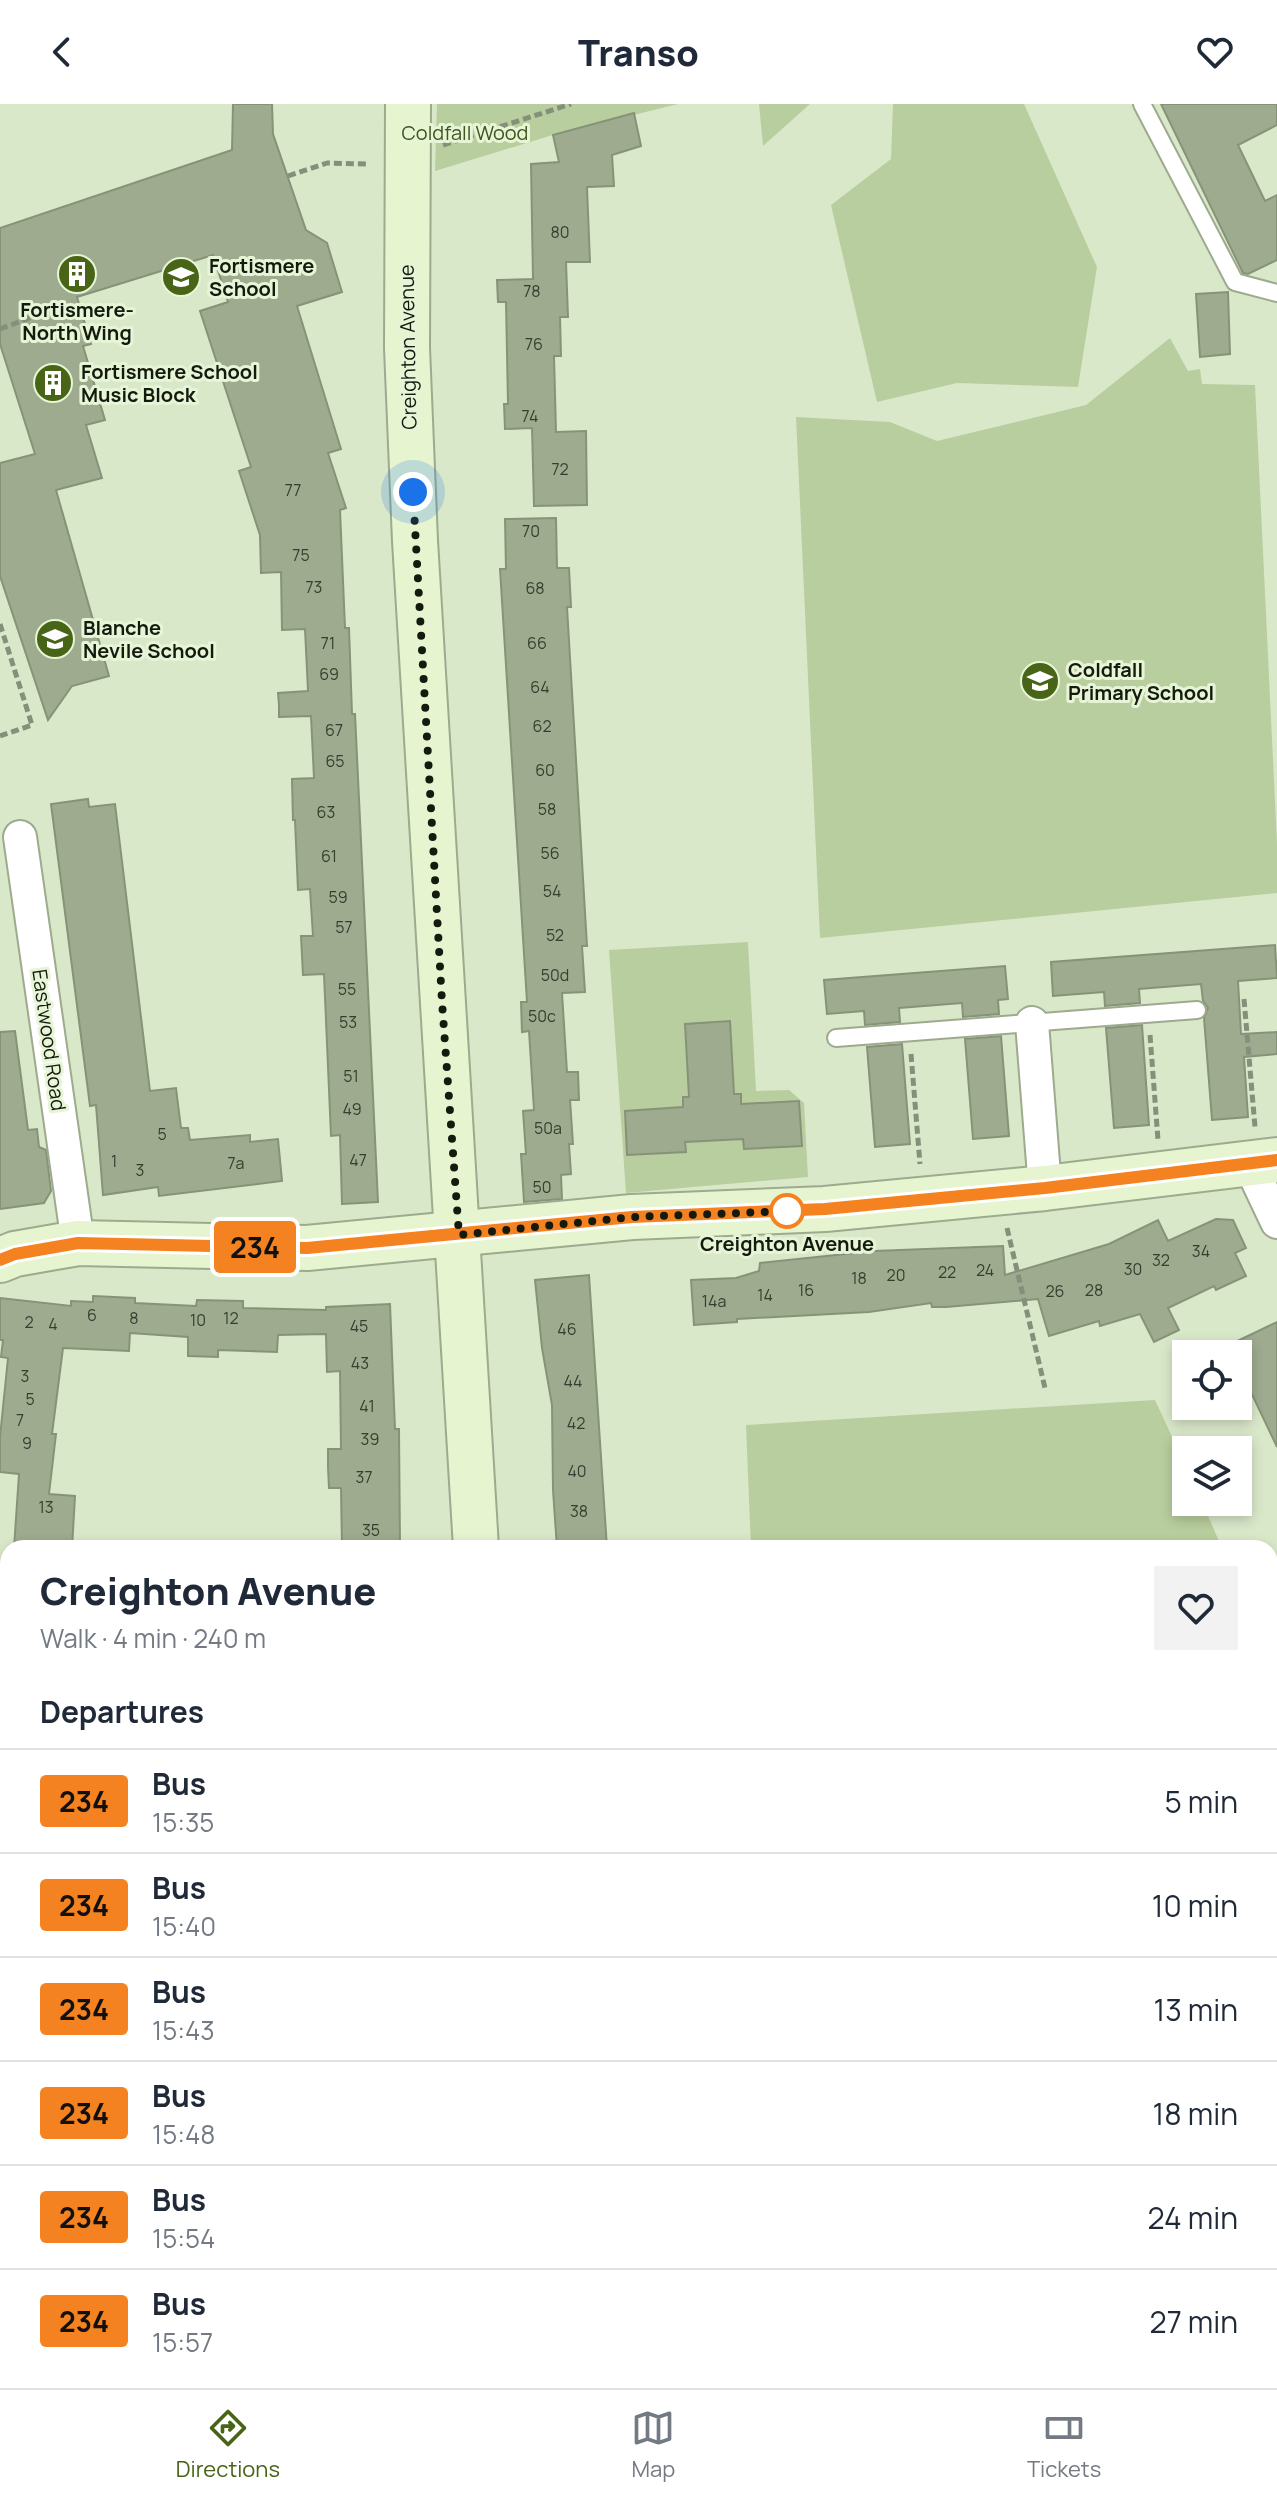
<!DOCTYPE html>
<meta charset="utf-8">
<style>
:root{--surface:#fff;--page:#f2f2f3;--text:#1f2937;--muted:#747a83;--line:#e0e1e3;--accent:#486416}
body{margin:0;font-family:Manrope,sans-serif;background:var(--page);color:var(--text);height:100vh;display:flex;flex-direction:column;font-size:30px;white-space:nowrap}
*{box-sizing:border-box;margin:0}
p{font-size:26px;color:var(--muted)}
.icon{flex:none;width:44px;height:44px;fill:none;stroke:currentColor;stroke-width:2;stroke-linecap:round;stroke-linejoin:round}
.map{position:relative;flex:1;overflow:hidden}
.sheet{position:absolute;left:0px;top:1436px;width:1278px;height:848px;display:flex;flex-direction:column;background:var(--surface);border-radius:24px 24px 0 0;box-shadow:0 4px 12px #0003}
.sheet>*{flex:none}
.badge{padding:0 16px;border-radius:6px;font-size:28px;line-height:52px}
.fabs{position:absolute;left:1172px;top:1236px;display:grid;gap:16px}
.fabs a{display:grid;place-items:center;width:80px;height:80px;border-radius:0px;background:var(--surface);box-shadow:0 4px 12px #0003;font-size:40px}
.you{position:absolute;width:40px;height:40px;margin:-20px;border:6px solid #fff;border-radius:50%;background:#1a73e8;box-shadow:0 0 0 12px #1a73e833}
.map>.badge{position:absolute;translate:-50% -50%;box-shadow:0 0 0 4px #fff}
h2{padding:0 40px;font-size:30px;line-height:72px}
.round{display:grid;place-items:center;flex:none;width:84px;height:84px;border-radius:0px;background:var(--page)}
.headline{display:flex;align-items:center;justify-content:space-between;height:136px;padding:0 40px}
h1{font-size:38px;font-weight:800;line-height:60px}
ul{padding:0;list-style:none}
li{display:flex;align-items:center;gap:24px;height:104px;padding:0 40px;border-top:2px solid var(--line)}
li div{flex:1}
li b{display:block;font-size:30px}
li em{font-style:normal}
li .badge{min-width:88px;font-weight:700;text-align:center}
header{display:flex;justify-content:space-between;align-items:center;height:104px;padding:0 40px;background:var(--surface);font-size:36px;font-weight:800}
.menu{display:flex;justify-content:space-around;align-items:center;height:112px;border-top:2px solid var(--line);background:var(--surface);font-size:22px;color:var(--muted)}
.menu a{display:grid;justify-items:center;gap:4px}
.menu .on{color:var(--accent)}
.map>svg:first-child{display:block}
</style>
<header><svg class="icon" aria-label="back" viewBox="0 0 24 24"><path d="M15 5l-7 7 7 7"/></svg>Transo<svg class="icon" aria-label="heart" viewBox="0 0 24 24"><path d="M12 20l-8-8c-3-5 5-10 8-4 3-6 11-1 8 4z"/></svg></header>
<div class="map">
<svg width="1277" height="2284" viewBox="0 0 1277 2284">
<rect width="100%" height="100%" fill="#dae8ca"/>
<g fill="#b9ce9e">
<polygon points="437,0 678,0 553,31 435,67"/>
<polygon points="759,0 810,0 763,42"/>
<polygon points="893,0 1024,0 1097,163 1078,283 957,279 877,298 831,101 891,55"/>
<polygon points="1170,234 1188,267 1200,265 1202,280 1255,281 1277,739 1277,789 820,834 796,313 890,318 937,337 1086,301"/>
<polygon points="748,838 756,987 789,986 804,999 808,1073 626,1089 609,846"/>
<polygon points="1155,1296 1186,1363 1186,1398 1202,1398 1222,1444 751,1444 746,1321"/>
<polygon points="1270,1549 1277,1565 1277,2081 1270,2082"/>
</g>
<g fill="#9eab8f" stroke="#879378" stroke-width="2">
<polygon points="233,0 272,0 273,30 306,126 327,139 342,188 297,202 341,345 328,349 346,404 340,406 345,524 349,524 352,610 355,610 378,1098 342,1100 340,1031 331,1032 324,870 303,871 301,832 313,832 310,785 298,786 295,716 293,716 292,675 314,674 311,612 279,613 279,601 278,589 308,587 305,525 282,526 281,468 261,469 260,431 239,367 251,363 200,207 228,198 213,151 77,193 91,240 83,242 105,316 86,321 102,374 56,386 109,572 72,582 48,616 0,472 0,359 35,350 0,240 0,124 232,46"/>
<polygon points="1161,0 1277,0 1277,21 1238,41 1265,97 1277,91 1277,156 1248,170 1243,169"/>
<polygon points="634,9 641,42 612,51 614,82 587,83 590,158 566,158 568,213 560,213 561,252 554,252 556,328 586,327 587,401 534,402 532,324 505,325 504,300 508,300 506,198 498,198 497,176 533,175 531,60 559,58 553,31"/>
<polygon points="1228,188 1230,250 1200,253 1196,190"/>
<polygon points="556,414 557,464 569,464 571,503 567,503 587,842 582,842 585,888 562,889 567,968 578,968 579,996 570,996 573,1040 569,1040 571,1070 561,1071 562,1095 524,1098 521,1050 526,1050 523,1007 534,1006 529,927 522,928 521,898 527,898 500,465 506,465 505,415"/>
<polygon points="88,695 89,703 115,700 150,987 176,984 181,1024 188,1024 190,1036 250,1031 250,1038 278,1035 282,1077 159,1092 158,1083 103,1091 96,1001 90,1002 51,700"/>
<polygon points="1275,841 1277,874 1238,877 1241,930 1277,928 1277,950 1244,953 1248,1013 1212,1016 1204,914 1208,904 1203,897 1201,880 1139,885 1140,899 1105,902 1104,888 1053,892 1051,858"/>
<polygon points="1005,862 1008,895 998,896 999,910 963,913 962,899 899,904 900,918 865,921 864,907 827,910 824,876"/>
<polygon points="730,917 734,990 741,990 741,1000 799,997 802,1042 744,1045 743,1035 685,1038 686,1048 627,1051 625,1007 683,1003 683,993 689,993 685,920"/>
<polygon points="1142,921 1149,1021 1114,1024 1106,924"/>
<polygon points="15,927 28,1026 37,1025 39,1043 46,1046 51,1087 44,1099 0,1105 0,928"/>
<polygon points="1001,932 1009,1032 973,1035 965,935"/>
<polygon points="902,940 910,1040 875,1043 867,943"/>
<polygon points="1216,1115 1233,1116 1246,1144 1235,1149 1246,1172 1216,1186 1214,1182 1168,1204 1179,1226 1154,1238 1140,1210 1100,1222 1099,1217 1049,1232 1038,1195 946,1203 932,1203 931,1199 869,1208 737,1215 737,1218 694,1221 691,1176 736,1174 759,1167 760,1159 874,1147 1003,1142 1005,1171 1109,1140 1158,1116 1168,1137"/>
<polygon points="589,1171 607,1444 557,1444 553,1386 552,1301 542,1244 535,1176"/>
<polygon points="93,1192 135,1194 135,1199 196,1202 197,1196 243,1197 243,1204 326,1206 326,1203 390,1200 395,1325 399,1325 400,1444 342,1444 341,1384 329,1384 328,1363 328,1345 341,1345 340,1267 327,1268 326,1230 278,1231 277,1248 218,1246 218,1253 188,1252 188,1233 130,1229 129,1247 63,1244 52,1330 56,1330 49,1390 75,1392 72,1444 14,1444 19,1370 0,1368 0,1333 8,1254 1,1253 3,1236 0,1236 0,1194 71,1202 71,1197 93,1198"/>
<polygon points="1277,1218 1277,1343 1238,1261 1238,1250 1233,1250 1229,1241"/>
</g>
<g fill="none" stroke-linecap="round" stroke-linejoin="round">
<defs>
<g id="lane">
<polyline points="1142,0 1235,178 1277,189"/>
<polyline points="836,934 1197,906"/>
<polyline points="881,2276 881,2284"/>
</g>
<g id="street">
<polyline points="20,733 78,1139"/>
<polyline points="1032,919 1045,1084"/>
<polyline points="1249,1059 1277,1118"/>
</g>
<g id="secondary">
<polyline points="408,0 407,244 415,437 476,1444"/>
<polyline points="0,1156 15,1150 78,1139 307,1144 632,1113 825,1105 1045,1084 1277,1056"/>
<polyline points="0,1980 8,1978"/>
</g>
</defs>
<use href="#lane" stroke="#9daa8e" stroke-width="20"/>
<use href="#street" stroke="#9daa8e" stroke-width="36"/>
<use href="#secondary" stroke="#9daa8e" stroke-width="48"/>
<g stroke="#85907a" stroke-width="5" stroke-dasharray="8 4" stroke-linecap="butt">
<polyline points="443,41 571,0"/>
<polyline points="288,72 327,59 366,60"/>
<polyline points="23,210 27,223"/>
<polyline points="0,225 32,213"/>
<polyline points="0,520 32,621 0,632"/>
<polyline points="1244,895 1255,1023"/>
<polyline points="1150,931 1158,1036"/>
<polyline points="911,950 920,1060"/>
<polyline points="1007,1124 1045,1284"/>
</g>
<use href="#lane" stroke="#fff" stroke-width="16"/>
<use href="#street" stroke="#fff" stroke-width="32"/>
<use href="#secondary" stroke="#e6f4d0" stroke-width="44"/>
</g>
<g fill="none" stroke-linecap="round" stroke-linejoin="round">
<defs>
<polyline id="line" points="0,1156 15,1150 78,1139 307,1144 632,1113 825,1105 1045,1084 1277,1056"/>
</defs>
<use href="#line" stroke="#fff" stroke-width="18"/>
<use href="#line" stroke="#f58220" stroke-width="12"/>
<polyline stroke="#151a0f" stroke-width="8" stroke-dasharray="0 14.4" points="413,388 442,898 459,1131 632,1113 793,1107 787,1107"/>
</g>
<defs>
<symbol id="building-disc" viewBox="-11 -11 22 22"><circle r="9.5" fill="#486416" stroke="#e7f5d7"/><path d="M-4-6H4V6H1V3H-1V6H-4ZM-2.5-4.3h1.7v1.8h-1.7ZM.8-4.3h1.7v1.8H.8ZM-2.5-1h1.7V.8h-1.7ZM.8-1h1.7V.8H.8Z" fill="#fff"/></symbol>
<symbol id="school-disc" viewBox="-11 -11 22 22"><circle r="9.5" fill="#486416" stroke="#e7f5d7"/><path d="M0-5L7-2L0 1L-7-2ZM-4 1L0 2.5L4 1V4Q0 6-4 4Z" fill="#fff"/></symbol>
</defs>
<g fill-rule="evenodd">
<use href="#building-disc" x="55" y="148" width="44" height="44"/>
<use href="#school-disc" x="159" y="151" width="44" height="44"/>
<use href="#building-disc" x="31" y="257" width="44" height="44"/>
<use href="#school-disc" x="33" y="513" width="44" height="44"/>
<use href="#school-disc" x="1018" y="555" width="44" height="44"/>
</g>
<circle fill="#fff" stroke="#f58220" stroke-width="4" cx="787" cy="1107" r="16"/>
<g text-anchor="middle" stroke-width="6" stroke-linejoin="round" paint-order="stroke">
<g font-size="16" fill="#373e2f">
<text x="560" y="134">80</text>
<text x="532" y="193">78</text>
<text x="534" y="246">76</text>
<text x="530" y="318">74</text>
<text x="560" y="371">72</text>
<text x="293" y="392">77</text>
<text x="531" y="433">70</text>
<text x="301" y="457">75</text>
<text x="314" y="489">73</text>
<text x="535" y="490">68</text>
<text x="328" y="545">71</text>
<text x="537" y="545">66</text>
<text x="329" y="576">69</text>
<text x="540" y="589">64</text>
<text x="542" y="628">62</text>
<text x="334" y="632">67</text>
<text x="335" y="663">65</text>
<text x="545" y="672">60</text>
<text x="547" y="711">58</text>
<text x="326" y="714">63</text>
<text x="550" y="755">56</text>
<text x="329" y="758">61</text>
<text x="552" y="793">54</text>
<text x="338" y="799">59</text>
<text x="344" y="829">57</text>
<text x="555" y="837">52</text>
<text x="555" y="877">50d</text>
<text x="347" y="891">55</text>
<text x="542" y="918">50c</text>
<text x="348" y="924">53</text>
<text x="351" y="978">51</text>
<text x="352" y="1011">49</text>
<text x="548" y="1030">50a</text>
<text x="162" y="1036">5</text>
<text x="358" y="1062">47</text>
<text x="114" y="1063">1</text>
<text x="236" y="1065">7a</text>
<text x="140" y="1072">3</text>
<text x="542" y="1089">50</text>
<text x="1201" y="1153">34</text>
<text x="1161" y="1162">32</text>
<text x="1133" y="1171">30</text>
<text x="985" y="1172">24</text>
<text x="947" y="1174">22</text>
<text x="896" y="1177">20</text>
<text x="859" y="1180">18</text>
<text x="806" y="1192">16</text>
<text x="1094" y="1192">28</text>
<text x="1055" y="1193">26</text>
<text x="765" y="1197">14</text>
<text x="714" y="1203">14a</text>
<text x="92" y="1217">6</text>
<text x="134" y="1220">8</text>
<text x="231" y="1220">12</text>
<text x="198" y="1222">10</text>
<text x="29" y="1224">2</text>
<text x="53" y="1226">4</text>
<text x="359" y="1228">45</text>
<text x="567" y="1231">46</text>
<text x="360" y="1265">43</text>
<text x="25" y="1278">3</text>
<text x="573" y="1283">44</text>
<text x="30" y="1301">5</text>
<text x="367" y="1308">41</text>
<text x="20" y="1322">7</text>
<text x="576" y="1325">42</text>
<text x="370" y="1341">39</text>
<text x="27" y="1345">9</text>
<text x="577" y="1373">40</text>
<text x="364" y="1379">37</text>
<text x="46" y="1409">13</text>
<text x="579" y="1413">38</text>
<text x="371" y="1432">35</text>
</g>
<g font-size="20" fill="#40561e" stroke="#e7f5d7">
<text x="465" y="36">Coldfall Wood</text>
</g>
<g font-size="20" font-weight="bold" fill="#151a0f" stroke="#e7f5d7" text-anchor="start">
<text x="209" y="169">Fortismere<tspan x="209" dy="23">School</tspan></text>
<text x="77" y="213" text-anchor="middle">Fortismere-<tspan x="77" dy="23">North Wing</tspan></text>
<text x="81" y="275">Fortismere School<tspan x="81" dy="23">Music Block</tspan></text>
<text x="83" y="531">Blanche<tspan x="83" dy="23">Nevile School</tspan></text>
<text x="1068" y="573">Coldfall<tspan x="1068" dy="23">Primary School</tspan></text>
</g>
<g font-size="20" fill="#151a0f" stroke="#e7f5d7">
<text transform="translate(408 243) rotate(-91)" y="7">Creighton Avenue</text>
<text transform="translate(49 936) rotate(82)" y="7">Eastwood Road</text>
</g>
<g font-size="20" font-weight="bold" fill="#151a0f" stroke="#e7f5d7">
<text x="787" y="1147">Creighton Avenue</text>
</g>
</g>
</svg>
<div class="fabs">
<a><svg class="icon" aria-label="locate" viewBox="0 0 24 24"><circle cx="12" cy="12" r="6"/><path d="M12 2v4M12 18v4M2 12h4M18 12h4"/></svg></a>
<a><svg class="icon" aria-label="layers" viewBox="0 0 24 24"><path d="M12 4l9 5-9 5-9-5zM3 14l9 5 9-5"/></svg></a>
</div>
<div class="you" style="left:413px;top:388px"></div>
<b class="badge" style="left:255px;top:1143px;background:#f58220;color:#111">234</b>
<section class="sheet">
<div class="headline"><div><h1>Creighton Avenue</h1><p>Walk · 4 min · 240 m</p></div><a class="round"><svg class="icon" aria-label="heart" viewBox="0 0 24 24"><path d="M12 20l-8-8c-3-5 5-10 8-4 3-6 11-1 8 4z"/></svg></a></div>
<h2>Departures</h2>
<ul>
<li><span class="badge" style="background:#f58220;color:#111">234</span><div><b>Bus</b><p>15:35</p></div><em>5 min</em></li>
<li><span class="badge" style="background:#f58220;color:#111">234</span><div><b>Bus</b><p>15:40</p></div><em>10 min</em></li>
<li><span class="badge" style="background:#f58220;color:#111">234</span><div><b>Bus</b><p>15:43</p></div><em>13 min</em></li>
<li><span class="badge" style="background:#f58220;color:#111">234</span><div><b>Bus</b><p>15:48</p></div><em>18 min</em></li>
<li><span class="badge" style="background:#f58220;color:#111">234</span><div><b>Bus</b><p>15:54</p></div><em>24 min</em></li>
<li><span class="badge" style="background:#f58220;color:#111">234</span><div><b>Bus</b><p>15:57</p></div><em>27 min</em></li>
</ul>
</section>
</div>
<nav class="menu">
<a class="on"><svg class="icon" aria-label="directions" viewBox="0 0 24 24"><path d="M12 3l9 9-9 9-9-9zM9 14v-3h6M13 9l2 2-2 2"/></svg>Directions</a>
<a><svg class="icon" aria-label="map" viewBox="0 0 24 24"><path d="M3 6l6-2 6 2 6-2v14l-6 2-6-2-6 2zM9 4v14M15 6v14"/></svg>Map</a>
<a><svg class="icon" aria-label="tickets" viewBox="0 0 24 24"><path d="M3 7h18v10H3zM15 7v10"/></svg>Tickets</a>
</nav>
